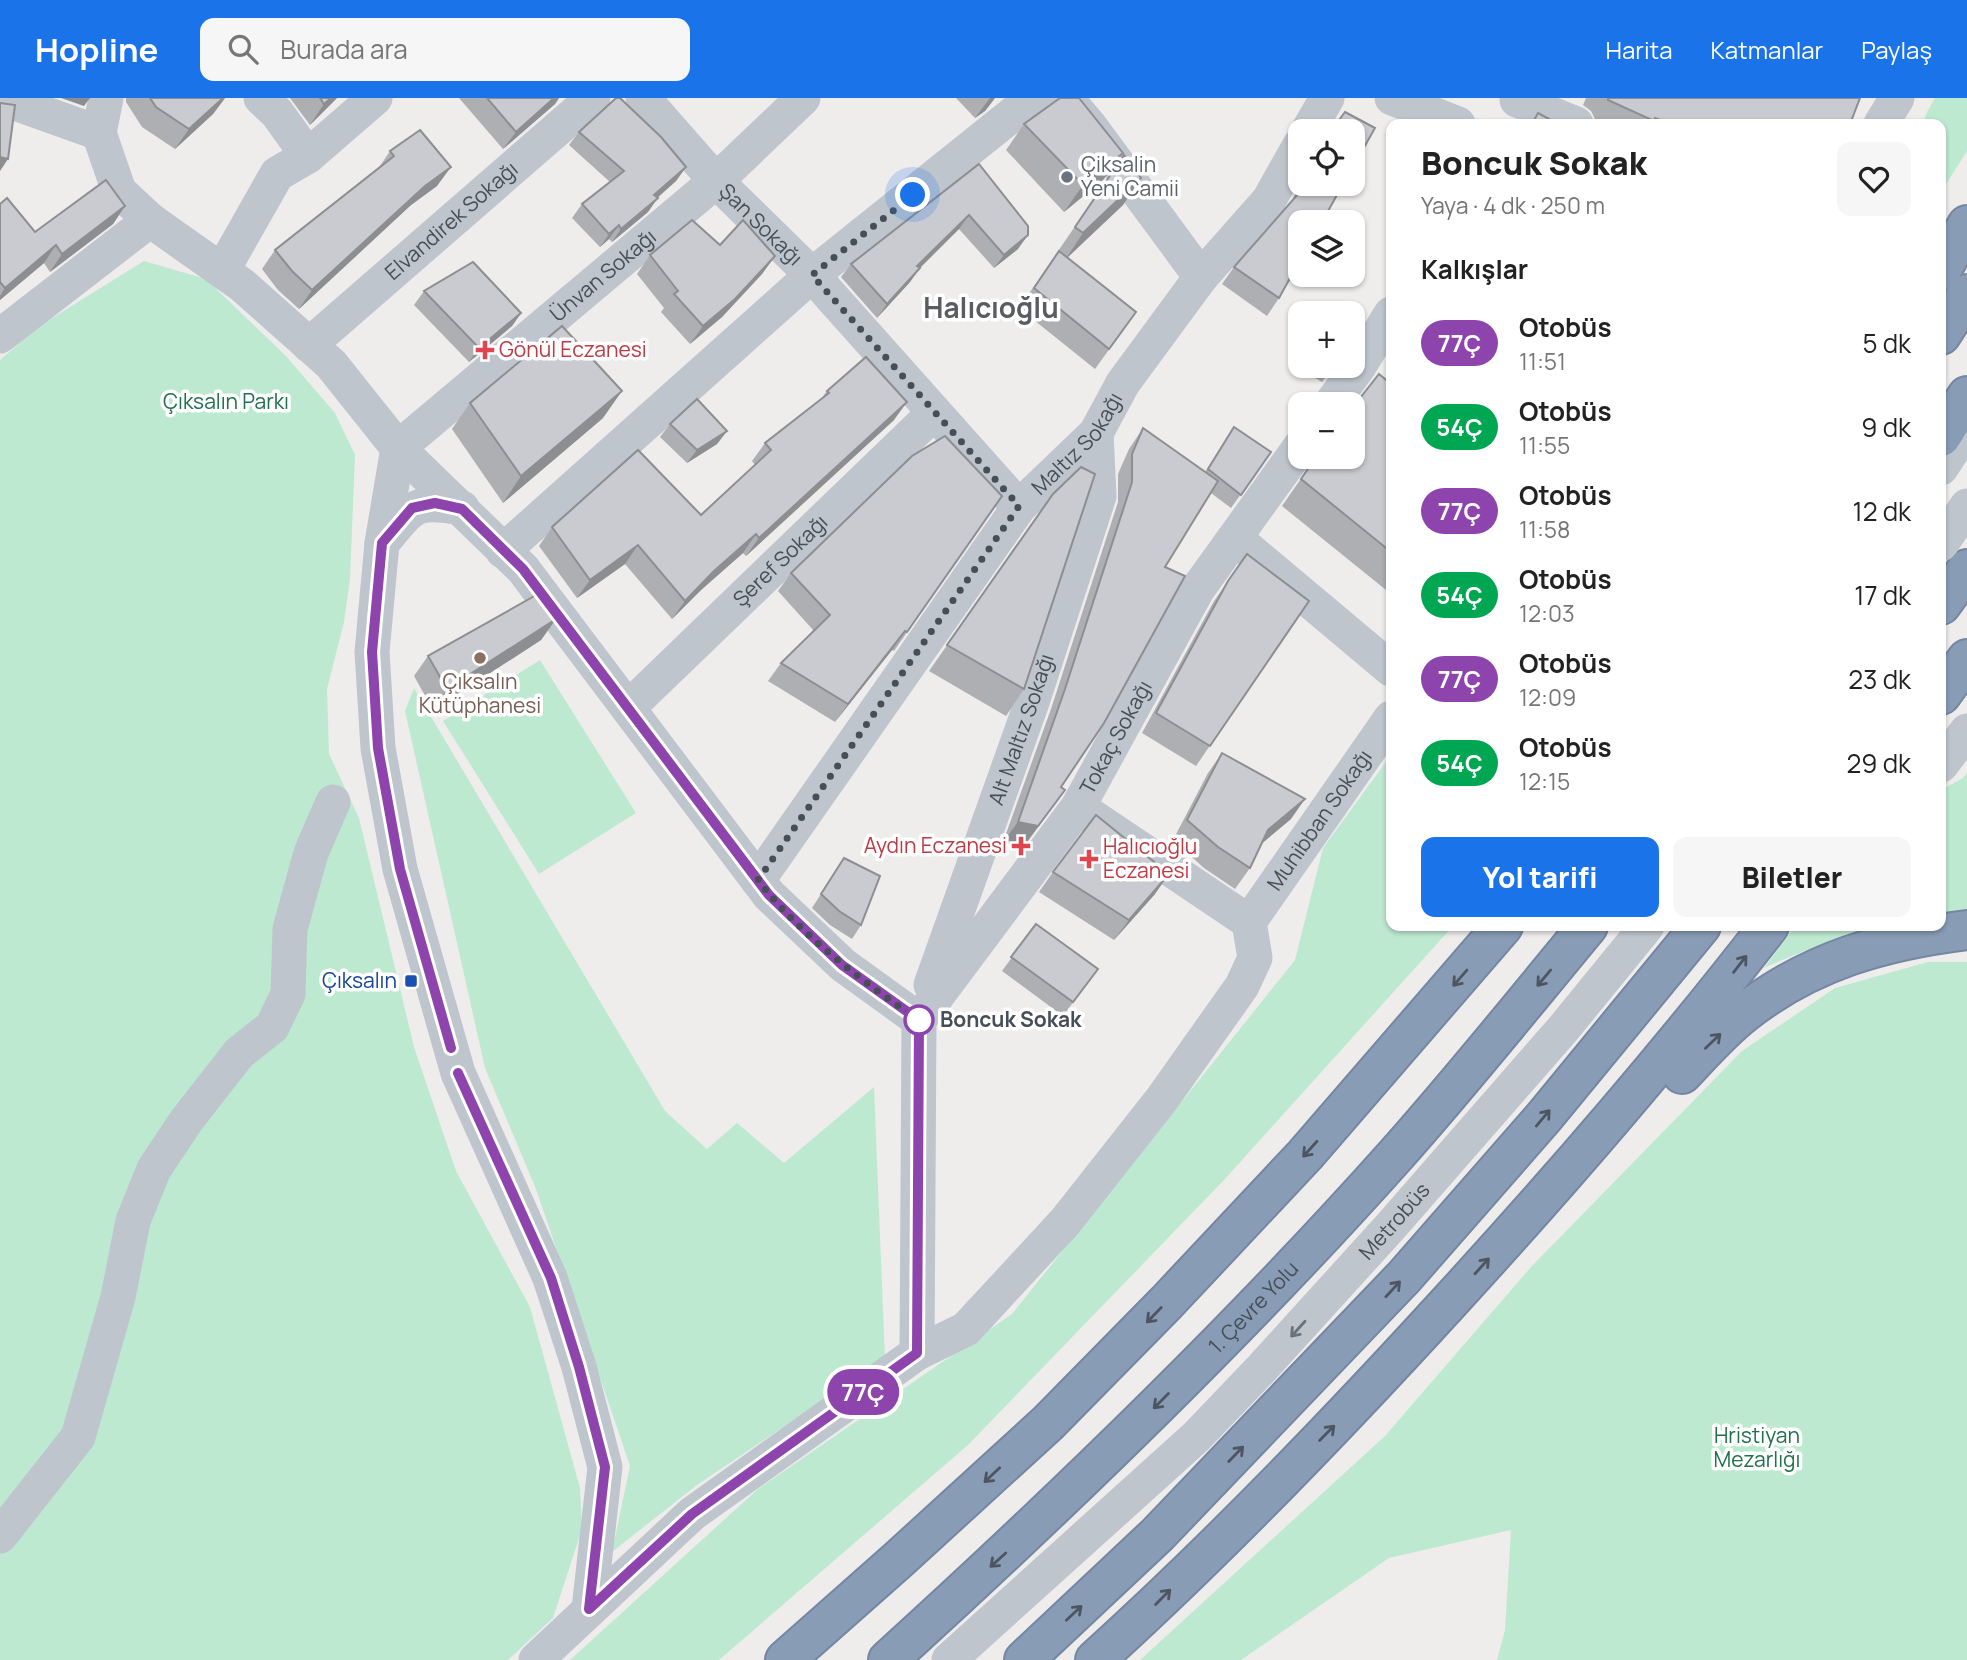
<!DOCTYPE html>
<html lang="tr">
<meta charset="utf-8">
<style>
:root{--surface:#fff;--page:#f6f6f6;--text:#222;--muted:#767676;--accent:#1a73e8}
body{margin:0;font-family:Manrope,sans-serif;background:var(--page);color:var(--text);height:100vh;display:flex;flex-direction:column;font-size:26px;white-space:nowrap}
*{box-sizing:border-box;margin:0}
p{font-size:23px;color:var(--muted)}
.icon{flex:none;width:38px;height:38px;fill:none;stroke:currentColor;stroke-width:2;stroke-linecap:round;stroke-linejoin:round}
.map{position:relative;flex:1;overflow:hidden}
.drawer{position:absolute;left:1386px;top:21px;width:560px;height:812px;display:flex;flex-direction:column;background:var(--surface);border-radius:14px;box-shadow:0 2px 5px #0004}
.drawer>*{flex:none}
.badge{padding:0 14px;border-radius:23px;font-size:24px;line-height:46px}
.fabs{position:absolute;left:1288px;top:21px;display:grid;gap:14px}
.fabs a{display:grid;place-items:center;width:77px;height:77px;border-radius:14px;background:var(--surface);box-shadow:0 2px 5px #0004;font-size:35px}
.you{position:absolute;width:35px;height:35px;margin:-18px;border:5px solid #fff;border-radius:50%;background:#1a73e8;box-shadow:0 0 0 10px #1a73e833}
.map>.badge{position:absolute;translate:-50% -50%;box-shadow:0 0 0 4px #fff}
h2{padding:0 35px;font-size:26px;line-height:63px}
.round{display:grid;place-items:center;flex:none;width:74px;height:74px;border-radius:14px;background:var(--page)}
.headline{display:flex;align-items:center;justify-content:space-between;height:119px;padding:0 35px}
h1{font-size:33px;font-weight:800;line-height:52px}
.action{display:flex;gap:14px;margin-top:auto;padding:14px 35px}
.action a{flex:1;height:80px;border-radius:14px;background:var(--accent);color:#fff;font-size:28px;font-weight:800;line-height:80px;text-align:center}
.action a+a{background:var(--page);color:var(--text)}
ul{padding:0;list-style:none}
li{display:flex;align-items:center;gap:21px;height:84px;padding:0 35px}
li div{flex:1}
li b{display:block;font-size:26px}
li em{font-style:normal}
li .badge{min-width:77px;font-weight:700;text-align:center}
header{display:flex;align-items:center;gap:42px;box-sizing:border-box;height:98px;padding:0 35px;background:var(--accent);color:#fff}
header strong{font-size:33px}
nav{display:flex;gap:38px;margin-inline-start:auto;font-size:24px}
.search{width:490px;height:63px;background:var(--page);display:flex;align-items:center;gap:18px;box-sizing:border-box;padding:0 24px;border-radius:14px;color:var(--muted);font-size:26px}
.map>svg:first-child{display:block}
</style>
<header>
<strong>Hopline</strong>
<div class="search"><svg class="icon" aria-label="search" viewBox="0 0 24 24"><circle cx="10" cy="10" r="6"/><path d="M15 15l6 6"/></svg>Burada ara</div>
<nav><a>Harita</a><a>Katmanlar</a><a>Paylaş</a></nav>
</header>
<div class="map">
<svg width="1967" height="1562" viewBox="0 0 1967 1562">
<rect width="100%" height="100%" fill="#efecec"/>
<g fill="#bee9d1">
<polygon points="1935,0 1967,0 1967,53 1941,94 1941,26 1923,26 1926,16"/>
<polygon points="144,163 206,181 286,258 335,315 355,357 350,481 344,524 327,591 329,656 359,720 414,949 456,1073 530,1209 580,1390 582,1431 553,1520 508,1562 0,1562 0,262 41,227"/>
<polygon points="540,562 636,715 539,776 443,623"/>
<polygon points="414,590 665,1013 707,1051 737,1025 784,1065 874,989 885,1261 697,1387 612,1454 630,1368 536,1091 485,970 405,613"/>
<polygon points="1391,657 1391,828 1453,828 1224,1082 968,1347 719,1562 570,1562 758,1391 1012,1216 1295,862 1323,750"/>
<polygon points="1967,675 1967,814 1941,817 1941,692 1963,680"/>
<path d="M1795,828H1886C1843,837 1804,852 1764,870Z"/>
<polygon points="1928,864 1967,864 1967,1562 1497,1562 1505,1532 1511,1432 1389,1460 1241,1562 1140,1562 1385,1338 1531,1169 1742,953 1835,890"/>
</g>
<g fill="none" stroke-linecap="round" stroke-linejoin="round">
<defs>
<g id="highway">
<polyline points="1941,173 1967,127"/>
<polyline points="1941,237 1967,196"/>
<polyline points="1941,339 1967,298"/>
<polyline points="1941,507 1967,471"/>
<polyline points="1941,597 1967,561"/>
<path d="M1682,976C1702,955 1721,933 1744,915C1810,863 1884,842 1967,832"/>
<polyline points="785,1562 898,1462 1048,1325 1167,1204 1305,1057 1503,828"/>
<path id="s10" d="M888,1562C1064,1402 1236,1236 1394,1059C1461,984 1524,905 1588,828"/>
<polyline points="1024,1562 1157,1437 1404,1179 1544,1019 1701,828"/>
<path d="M1095,1562C1220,1449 1337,1327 1451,1202C1562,1081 1669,957 1769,828"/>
</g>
</defs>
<use href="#highway" stroke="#7487a2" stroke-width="42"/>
<g stroke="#bec5cd" stroke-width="35">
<polyline points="106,0 99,35 119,93 150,122 242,187 331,266 398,350 523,471 769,797 843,867 919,922 917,1255 692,1416 536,1562"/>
<polyline points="261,0 277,15 308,58"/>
<path id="s1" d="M643,0L716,83L812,177L1019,409"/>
<polyline points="1066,0 1089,27 1201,179"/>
<polyline points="1392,0 1458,26"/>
<polyline points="1517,2 1576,26"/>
<polyline points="0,3 4,1 99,35"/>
<polyline points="1881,26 1897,0"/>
<polyline points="1308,33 1327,0"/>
<polyline points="222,173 277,76 308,58 375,0"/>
<polyline points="0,238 150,122"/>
<path id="s2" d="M309,247L593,0"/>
<polyline points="1331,306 1359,268 1391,216"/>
<polyline points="398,350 382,445 372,554 378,650 400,771 458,975 550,1180 579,1269 605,1369 589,1511"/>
<path id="s3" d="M398,350L716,83L803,0"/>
<polyline points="1941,370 1967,330"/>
<polyline points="1235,440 1391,571"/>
<path d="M382,445C413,409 412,401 462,410"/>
<polyline points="1941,446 1967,408"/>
<polyline points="503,453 812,177 1033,0"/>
<path id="s4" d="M628,610L934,315"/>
<polyline points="1941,667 1967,633"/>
<polyline points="1090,717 1249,824"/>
<path id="s5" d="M758,782L1019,409L1096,335L1123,285L1201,179L1269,102L1300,47"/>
<path id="s6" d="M1249,824L1391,620"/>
<path id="s7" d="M931,887L1032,604L1099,398L1096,335"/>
<path id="s8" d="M919,922L1078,709L1197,492L1300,349"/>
<polyline points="917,1255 966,1231 1065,1124 1162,1001 1242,888 1255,860 1249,824"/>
<polyline points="0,1438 78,1339 118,1199 133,1123 154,1071 186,1023 239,955 272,929 288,896 290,831 311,755 333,704"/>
<path id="s9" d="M949,1562L1196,1339L1262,1270L1391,1128L1563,931L1647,828"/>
</g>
<use href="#highway" stroke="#889cb6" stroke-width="38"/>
</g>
<g fill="#aeafb3">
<polygon points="126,0 225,0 213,16 175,51 142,29 126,4"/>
<polygon points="290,0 337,0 310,27"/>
<polygon points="459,0 559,0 555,6 503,51"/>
<polygon points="956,0 995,0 985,13 975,20"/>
<polygon points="1586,0 1860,0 1850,26 1607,26 1595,21 1591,13 1583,7"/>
<polygon points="1024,26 1104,81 1064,114 1006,52"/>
<polygon points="579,34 686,69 676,83 657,99 648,114 612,144 609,141 600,149 572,120 582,106 610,84 569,47"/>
<polygon points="390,53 437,88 411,107 299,211 278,192 262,171 275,152 378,71"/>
<polygon points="1124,57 1141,80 1123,107 1067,159 1136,214 1095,271 1019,210"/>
<polygon points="979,66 1018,151 994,170 959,131 919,170 910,184 877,220 841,179 851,166"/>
<polygon points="1301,86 1343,86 1279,200 1267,218 1222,186 1234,169 1292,102"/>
<polygon points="0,106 35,134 125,108 113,126 50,174 44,165 0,202"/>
<polygon points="720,147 775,158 762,176 722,219 690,246 661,214 664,210 637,176 650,157"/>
<polygon points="424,193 521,215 512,228 469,264 414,207"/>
<polygon points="1300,252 1300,268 1334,268 1322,284 1291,266"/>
<polygon points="1391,286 1391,496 1282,408 1316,359"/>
<polygon points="827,293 894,322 746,458 743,455 701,492 672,521 625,466 577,500 539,448 552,429 701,417 755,367 752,363 765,345 821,301"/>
<polygon points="470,305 603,320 503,405 452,331"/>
<polygon points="670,326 727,333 717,346 687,365 660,339"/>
<polygon points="1234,329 1271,354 1231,410 1211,395 1165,469 1051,712 1024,748 1003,744 1051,611 1118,404 1118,376 1129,351 1143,330 1205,374"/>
<polygon points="1053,396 1024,591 1006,618 929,573"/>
<polygon points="1002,398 894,553 892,552 835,624 768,583 781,565 814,533 778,493 791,475"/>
<polygon points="1247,456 1309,503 1196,668 1142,635 1214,503"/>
<polygon points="556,521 541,542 433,612 414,578 428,558"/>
<polygon points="1222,655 1291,721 1261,746 1250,770 1235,791 1204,770 1173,742 1208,675"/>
<polygon points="844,760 861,827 852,841 830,827 812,810"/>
<polygon points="1053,774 1155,796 1114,842 1039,794"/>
<polygon points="1036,826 1098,871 1063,918 1002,873"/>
</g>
<g fill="#8d8e92">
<polygon points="61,0 90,0 84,8"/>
<polygon points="223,0 225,0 213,16 175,51 189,31"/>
<polygon points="331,0 337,0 310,27 324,6"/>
<polygon points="554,0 559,0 555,6 503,51 516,34"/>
<polygon points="990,0 995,0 985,13 975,20"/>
<polygon points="1655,20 1672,26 1651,26"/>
<polygon points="1123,55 1104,81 1064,114 1083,87"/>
<polygon points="0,59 8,61 0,73"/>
<polygon points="451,69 437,88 411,107 299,211 312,192 425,88"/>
<polygon points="686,69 676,83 645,111 654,97"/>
<polygon points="1141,80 1123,107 1065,162 1083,135"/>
<polygon points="658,100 648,114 612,144 621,131"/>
<polygon points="125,108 113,126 50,174 62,156"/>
<polygon points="969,117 959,131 908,182 917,168"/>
<polygon points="619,127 609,141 600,149 609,136"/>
<polygon points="1028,137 1018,151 994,170 1004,157"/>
<polygon points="56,147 44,165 0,202 0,198 5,190"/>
<polygon points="775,158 762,176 722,219 690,246 703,228"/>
<polygon points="920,170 910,184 877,220 887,206"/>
<polygon points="521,215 512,228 469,264 479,250"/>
<polygon points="622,293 603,320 503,405 521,378"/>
<polygon points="907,304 894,322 746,458 759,440"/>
<polygon points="727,333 717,346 687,365 697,352"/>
<polygon points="756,436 743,455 701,492 672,521 685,503 714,473"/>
<polygon points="638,447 625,466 577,500 590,482"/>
<polygon points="556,521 541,542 433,612 447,591"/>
<polygon points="905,533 892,552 835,624 848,606"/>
<polygon points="1065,692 1024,748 1003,744 1018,724"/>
<polygon points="1305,701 1291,721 1254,752 1268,732"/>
<polygon points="1169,776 1155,796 1114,842 1129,822"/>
</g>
<g fill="#cacbd0" stroke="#8d8e92" stroke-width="2">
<polygon points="150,0 223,0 189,31 156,9"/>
<polygon points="320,0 331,0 324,6"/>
<polygon points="487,0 554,0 516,34"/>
<polygon points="616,0 620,0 661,39 686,69 654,97 658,100 621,131 619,127 609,136 582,106 624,73 579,34"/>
<polygon points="1060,0 1079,0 1123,55 1083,87 1024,26"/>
<polygon points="1608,0 1860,0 1850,26 1672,26 1655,20 1654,23 1608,2"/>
<polygon points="0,5 15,7 8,61 0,59"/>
<polygon points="1345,14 1375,30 1353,69 1353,33 1331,33"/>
<polygon points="1538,15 1558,26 1532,26"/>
<polygon points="420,32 451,69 425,88 312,192 292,173 275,152 394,58 390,53"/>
<polygon points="1124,57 1141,80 1083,135 1075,129"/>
<polygon points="979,66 1028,128 1028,137 1004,157 969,117 917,168 920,170 887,206 851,166"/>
<polygon points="106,82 125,108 62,156 56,147 5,190 0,184 0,106 7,100 35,134"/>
<polygon points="1304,86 1343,86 1322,124 1300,124 1300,162 1279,200 1234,169 1299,95"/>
<polygon points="692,122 720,147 743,122 775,158 735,201 703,228 674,196 678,193 650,157"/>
<polygon points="1059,153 1136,214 1109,251 1034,190"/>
<polygon points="473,164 521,215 479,250 424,193"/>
<polygon points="1330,205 1346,215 1324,215"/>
<polygon points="1353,219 1363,225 1353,240"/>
<polygon points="562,228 622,293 521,378 470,305"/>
<polygon points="866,259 907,304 759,440 756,436 714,473 685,503 638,447 590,482 552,429 638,352 701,417 771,352 765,345 829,295 827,293"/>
<polygon points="1379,276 1391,286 1391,454 1301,381 1316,359 1353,359 1353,309"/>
<polygon points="697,301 727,333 697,352 670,326"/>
<polygon points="1234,329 1271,354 1241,397 1208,371"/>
<polygon points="1143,330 1218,383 1165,469 1185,478 1104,625 1061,689 1065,692 1038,728 1018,724 1065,591 1132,384 1132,356"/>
<polygon points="945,338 1002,398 907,534 905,533 848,606 781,565 830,517 791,475 912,358"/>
<polygon points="1081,369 1095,376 1024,591 947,547 1053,396"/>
<polygon points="1247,456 1309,503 1210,648 1156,615 1228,483"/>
<polygon points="538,496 556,521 447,591 428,558"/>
<polygon points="1222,655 1305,701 1268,732 1250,770 1218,749 1187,722"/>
<polygon points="1096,717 1169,776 1129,822 1053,774"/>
<polygon points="844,760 880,778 861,827 839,813 821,796"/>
<polygon points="1036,826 1098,871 1073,904 1011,859"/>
</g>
<defs><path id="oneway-shaft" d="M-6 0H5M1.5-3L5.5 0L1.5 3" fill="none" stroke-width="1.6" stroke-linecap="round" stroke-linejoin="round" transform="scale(1.75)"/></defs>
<g stroke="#4d5660">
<use href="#oneway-shaft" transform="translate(1740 866) rotate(-52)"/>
<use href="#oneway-shaft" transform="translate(1460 880) rotate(131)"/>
<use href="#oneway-shaft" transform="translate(1544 880) rotate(130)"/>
<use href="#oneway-shaft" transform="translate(1713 943) rotate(-44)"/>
<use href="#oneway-shaft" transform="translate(1543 1020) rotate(-50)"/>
<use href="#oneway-shaft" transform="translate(1310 1051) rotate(132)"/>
<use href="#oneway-shaft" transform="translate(1482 1168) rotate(-48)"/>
<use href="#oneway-shaft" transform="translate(1393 1191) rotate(-47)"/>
<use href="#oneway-shaft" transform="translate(1154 1217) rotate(134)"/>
<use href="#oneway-shaft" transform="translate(1161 1303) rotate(135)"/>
<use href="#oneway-shaft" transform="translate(1327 1335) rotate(-45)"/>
<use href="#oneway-shaft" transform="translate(1236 1356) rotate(-46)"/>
<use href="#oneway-shaft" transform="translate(992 1377) rotate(137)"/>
<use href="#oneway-shaft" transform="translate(998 1462) rotate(138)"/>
<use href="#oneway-shaft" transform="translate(1163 1499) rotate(-45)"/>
<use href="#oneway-shaft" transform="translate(1074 1515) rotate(-43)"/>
</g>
<use stroke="#6a727a" href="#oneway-shaft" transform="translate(1298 1231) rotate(132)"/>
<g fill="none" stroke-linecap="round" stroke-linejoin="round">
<defs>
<polyline id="line" points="451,950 400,771 378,650 372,554 382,445 412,410 435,405 462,411 523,471 769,797 842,867 919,922 917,1255 692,1416 589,1511 605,1369 579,1269 551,1180 458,975"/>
</defs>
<use href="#line" stroke="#fff" stroke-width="16"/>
<use href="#line" stroke="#8e44ad" stroke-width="10"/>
<path stroke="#464e57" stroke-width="7" stroke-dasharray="0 12.6" d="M913,97L812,177L1019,408L758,782C798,835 864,885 919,922"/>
</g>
<circle fill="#6b7280" stroke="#fff" stroke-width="2.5" cx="1067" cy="79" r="7"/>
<g fill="#e0444e" stroke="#fff" stroke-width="2.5">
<path d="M481.5 241.5h7v7h7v7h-7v7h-7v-7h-7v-7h7z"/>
<path d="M1017.5 737.5h7v7h7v7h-7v7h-7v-7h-7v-7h7z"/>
<path d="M1085.5 750.5h7v7h7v7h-7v7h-7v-7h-7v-7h7z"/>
</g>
<circle fill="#8d6e63" stroke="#fff" stroke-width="2.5" cx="480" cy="560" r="7"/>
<rect fill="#1a4fb4" stroke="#fff" stroke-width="2.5" x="404" y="876" width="14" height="14" rx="3.5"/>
<circle fill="#fff" stroke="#8e44ad" stroke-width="3.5" cx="919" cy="922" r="14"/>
<g text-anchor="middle" stroke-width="7" stroke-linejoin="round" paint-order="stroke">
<g font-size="21" fill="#5b616d" stroke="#fff" text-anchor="start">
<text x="1081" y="74">Çiksalin<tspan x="1081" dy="24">Yeni Camii</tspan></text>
</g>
<g font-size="21" fill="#464e57" stroke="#fff">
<text dy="7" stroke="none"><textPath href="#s2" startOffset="189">Elvandirek Sokağı</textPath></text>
<text dy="7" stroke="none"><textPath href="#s1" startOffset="173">Şan Sokağı</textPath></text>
<text dy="7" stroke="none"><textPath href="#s3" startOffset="268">Ünvan Sokağı</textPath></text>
<text dy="7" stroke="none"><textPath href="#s5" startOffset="542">Maltız Sokağı</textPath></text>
<text dy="7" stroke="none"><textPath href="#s4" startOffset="212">Şeref Sokağı</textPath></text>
<text dy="7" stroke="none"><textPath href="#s7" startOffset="271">Alt Maltız Sokağı</textPath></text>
<text dy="7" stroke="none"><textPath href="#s8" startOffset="345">Tokaç Sokağı</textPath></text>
<text dy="7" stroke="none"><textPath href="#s6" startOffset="124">Muhibban Sokağı</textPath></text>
<text dy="7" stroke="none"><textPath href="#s9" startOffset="626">Metrobüs</textPath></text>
<text dy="7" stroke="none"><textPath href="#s10" startOffset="508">1. Çevre Yolu</textPath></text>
</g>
<g font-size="21" fill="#be3a42" stroke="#fff" text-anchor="start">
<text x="499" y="259">Gönül Eczanesi</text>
<text x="1007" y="755" text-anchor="end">Aydın Eczanesi</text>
<text x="1103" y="756">Halıcıoğlu<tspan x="1103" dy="24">Eczanesi</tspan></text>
</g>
<g font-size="21" fill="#20704d" stroke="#fff">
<text x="226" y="311">Çıksalın Parkı</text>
<text x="1757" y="1345">Hristiyan<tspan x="1757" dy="24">Mezarlığı</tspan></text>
</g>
<g font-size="21" fill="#785e54" stroke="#fff">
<text x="480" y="591">Çıksalın<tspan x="480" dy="24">Kütüphanesi</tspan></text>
</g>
<g font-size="21" fill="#164399" stroke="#fff" text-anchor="end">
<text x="397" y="890">Çıksalın</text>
</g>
<g font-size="21" font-weight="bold" fill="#464e57" stroke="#fff" text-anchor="start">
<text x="940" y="929">Boncuk Sokak</text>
</g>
<g font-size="28" font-weight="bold" fill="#595c60" stroke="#fff">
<text x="991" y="220">Halıcıoğlu</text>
</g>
</g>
</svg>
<div class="fabs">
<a><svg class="icon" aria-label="locate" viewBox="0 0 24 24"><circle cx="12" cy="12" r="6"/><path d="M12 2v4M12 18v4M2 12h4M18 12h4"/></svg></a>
<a><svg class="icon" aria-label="layers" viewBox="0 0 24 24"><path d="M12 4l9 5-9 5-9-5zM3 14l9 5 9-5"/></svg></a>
<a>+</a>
<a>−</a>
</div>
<div class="you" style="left:913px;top:97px"></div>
<b class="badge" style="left:863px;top:1294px;background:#8e44ad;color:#fff">77Ç</b>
<section class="drawer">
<div class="headline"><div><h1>Boncuk Sokak</h1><p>Yaya · 4 dk · 250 m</p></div><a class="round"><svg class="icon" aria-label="heart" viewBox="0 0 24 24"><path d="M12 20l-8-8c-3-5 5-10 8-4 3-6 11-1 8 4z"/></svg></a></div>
<h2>Kalkışlar</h2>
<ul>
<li><span class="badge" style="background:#8e44ad;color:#fff">77Ç</span><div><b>Otobüs</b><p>11:51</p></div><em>5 dk</em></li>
<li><span class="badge" style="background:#00a651;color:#fff">54Ç</span><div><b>Otobüs</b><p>11:55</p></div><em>9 dk</em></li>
<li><span class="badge" style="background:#8e44ad;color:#fff">77Ç</span><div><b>Otobüs</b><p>11:58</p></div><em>12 dk</em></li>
<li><span class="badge" style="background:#00a651;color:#fff">54Ç</span><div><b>Otobüs</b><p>12:03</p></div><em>17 dk</em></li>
<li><span class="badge" style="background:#8e44ad;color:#fff">77Ç</span><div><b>Otobüs</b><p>12:09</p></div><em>23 dk</em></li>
<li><span class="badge" style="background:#00a651;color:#fff">54Ç</span><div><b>Otobüs</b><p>12:15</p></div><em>29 dk</em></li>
</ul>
<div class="action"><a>Yol tarifi</a><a>Biletler</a></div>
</section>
</div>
